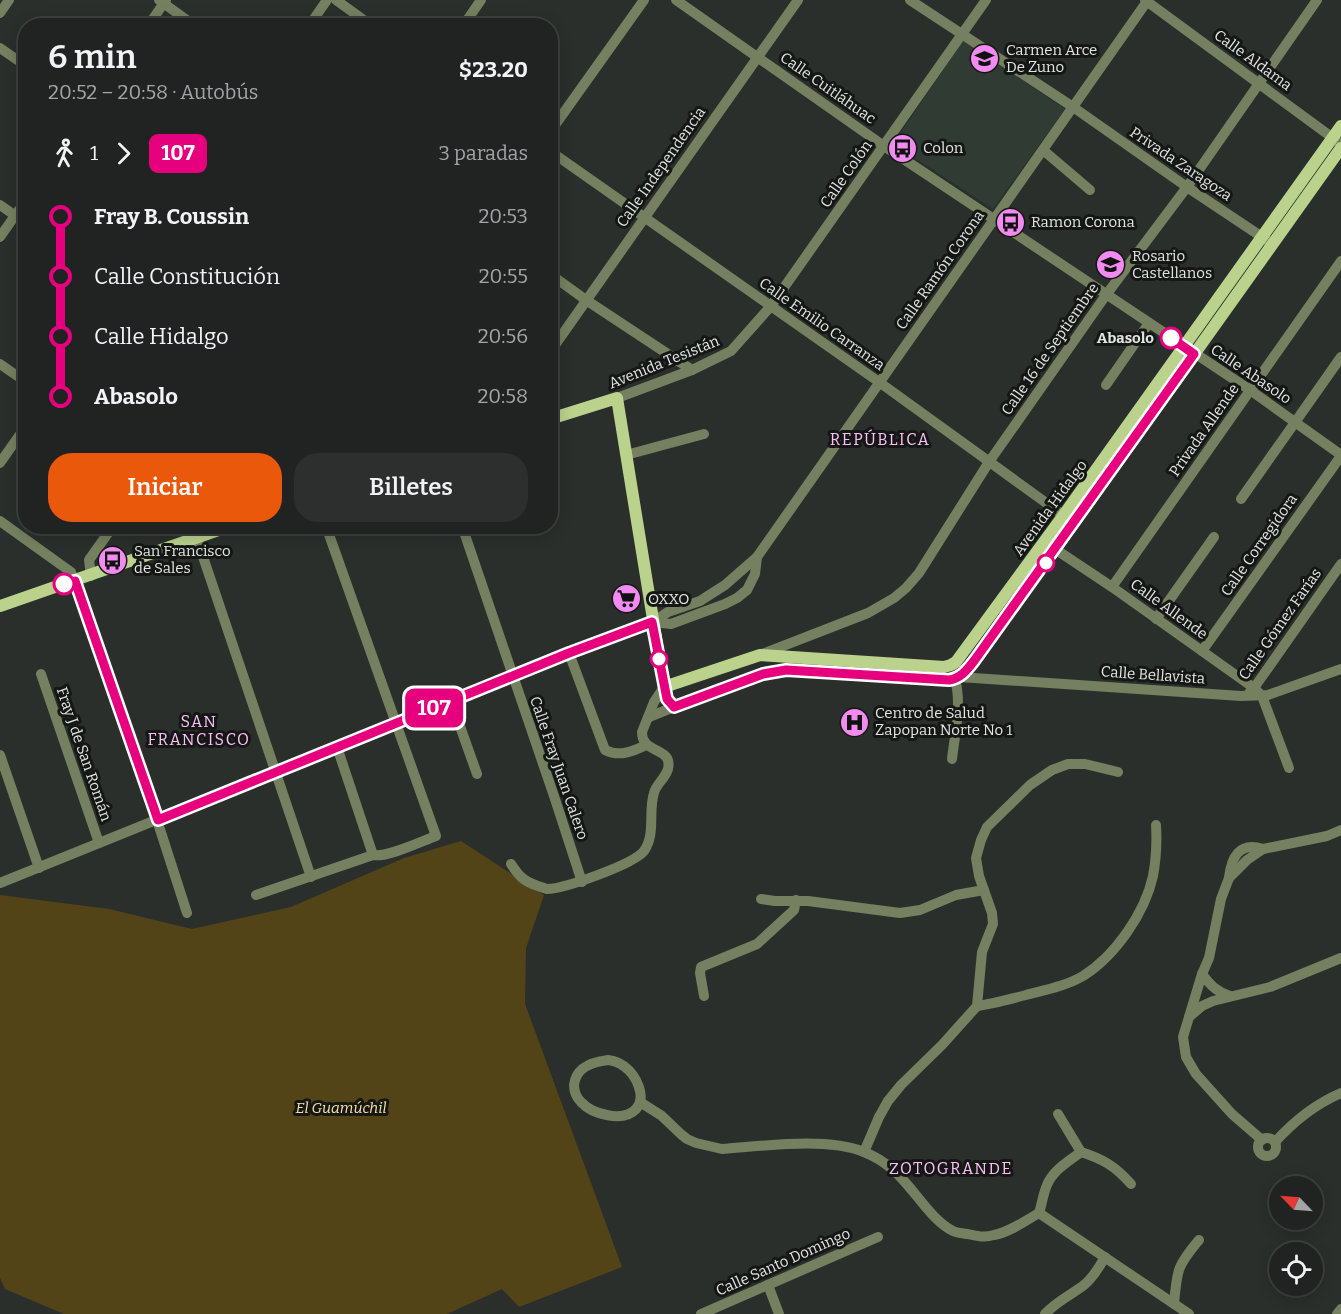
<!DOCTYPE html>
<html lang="es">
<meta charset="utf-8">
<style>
:root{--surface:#202321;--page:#2d2f2e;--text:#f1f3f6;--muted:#a2a4a5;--line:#3d403f;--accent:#ea580c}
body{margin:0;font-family:Bitter,serif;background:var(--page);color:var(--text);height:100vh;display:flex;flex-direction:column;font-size:22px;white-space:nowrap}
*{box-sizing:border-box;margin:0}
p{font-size:20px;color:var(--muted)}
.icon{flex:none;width:33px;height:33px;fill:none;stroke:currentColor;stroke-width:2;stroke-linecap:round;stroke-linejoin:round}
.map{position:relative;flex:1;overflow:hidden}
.drawer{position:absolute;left:18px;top:18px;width:540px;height:516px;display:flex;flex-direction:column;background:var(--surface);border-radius:24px;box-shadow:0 3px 15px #0003,0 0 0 2px var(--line)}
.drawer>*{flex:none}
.badge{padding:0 12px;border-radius:9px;font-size:21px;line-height:39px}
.needle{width:39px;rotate:295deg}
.fabs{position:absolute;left:1269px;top:1176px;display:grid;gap:12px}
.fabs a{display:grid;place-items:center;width:54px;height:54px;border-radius:50%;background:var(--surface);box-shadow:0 3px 15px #0003,0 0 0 2px var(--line);font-size:30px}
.map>.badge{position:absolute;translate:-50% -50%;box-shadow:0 0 0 3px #fff}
.legs{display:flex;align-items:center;gap:9px;height:66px;padding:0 30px;font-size:20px}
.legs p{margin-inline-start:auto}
.overview{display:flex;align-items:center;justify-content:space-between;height:102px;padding:0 30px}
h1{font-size:33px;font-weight:600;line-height:45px}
.primary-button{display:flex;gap:12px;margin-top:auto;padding:12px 30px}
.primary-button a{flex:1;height:69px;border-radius:24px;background:var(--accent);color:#fff;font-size:24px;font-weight:600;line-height:69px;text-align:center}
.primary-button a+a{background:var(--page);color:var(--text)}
ul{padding:0 30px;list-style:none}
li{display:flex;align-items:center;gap:21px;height:60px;font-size:22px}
li i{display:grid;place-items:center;width:9px;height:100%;margin:0 8px;background:currentColor}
li i::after{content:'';width:15px;height:15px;margin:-8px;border:4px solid;border-radius:50%;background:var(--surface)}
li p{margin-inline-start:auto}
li:first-child i{background:linear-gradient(#0000 50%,currentColor 0)}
li:last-child i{background:linear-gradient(currentColor 50%,#0000 0)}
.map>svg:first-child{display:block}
</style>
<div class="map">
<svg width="1341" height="1314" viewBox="0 0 1341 1314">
<rect width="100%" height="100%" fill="#2a2f2c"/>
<polygon fill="#303b34" points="963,41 1065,109 993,209 893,144"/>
<polygon fill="#534418" points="461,841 544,895 526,948 525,1004 622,1267 519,1307 502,1289 447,1314 64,1314 5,1289 0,1278 0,895 109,909 192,929 291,907 404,858"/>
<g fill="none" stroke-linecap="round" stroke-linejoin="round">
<g stroke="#74805f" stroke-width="10">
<polyline points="159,0 195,26"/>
<polyline points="336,0 372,26"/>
<polyline points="676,0 884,146 1250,390 1341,455"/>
<polyline points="910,0 1073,107 1187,187 1268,241"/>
<polyline points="1145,0 1341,144"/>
<polyline points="0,13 9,0"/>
<polyline points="148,26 166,0"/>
<polyline points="309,26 327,0"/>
<polyline points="463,26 481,0"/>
<polyline points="0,48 26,66"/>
<polyline points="550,132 644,0"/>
<polyline points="1043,150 1090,190"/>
<polyline points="550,151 879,382 1074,523"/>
<polyline points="0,205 26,223"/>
<polyline points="0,237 26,200"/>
<polyline points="550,274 586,300 692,370"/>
<polyline points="550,352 798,0"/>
<polyline points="0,364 26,382"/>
<polyline points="1106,385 1149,323"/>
<polyline points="617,398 692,370 731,351 771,306 986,0"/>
<polyline points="626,455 704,434"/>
<polyline points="0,463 26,426"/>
<polyline points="1241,499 1341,357"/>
<polyline points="0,521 71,572 157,820 187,913"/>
<polyline points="462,526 555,799 582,882"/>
<polyline points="197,539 311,877"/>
<polyline points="1055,549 1112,587 1254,688 1262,696 1289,768"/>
<polyline points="91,576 89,560 113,526"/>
<polyline points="1112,587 1341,261"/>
<polyline points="1156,619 1214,537"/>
<polyline points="653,622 671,624 725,604 737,598 747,590 755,574 757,557 1148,0"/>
<polyline points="1202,651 1341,456"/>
<path d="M569,653L605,750C619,757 632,752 646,745"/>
<polyline points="760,655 868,613 894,598 906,588 919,573 989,462 1106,295 1187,187 1317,0"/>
<polyline points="41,674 99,843"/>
<polyline points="959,677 1241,696 1268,695 1341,669"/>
<polyline points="1249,693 1254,688 1341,564"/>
<polyline points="451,701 477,774"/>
<polyline points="649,717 674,707"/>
<polyline points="337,747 373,855"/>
<polyline points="0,755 39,868"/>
<path d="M952,759C955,733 962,704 955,679"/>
<path d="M511,864C519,876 523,881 538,886C539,886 546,889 547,889C564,889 634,864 644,851C656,834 648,811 654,793C656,784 665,779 668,769C673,746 642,755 642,732L654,702L664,687"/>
<path d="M1229,878C1231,858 1239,841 1263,849"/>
<polyline points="0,883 569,653 653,622 668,612 700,601 725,585 757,557"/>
<path d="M256,895L373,855C387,858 422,841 436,836L326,526"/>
<polyline points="761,899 775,901 808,901 900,913 920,910 956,895 984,890"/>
<path d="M1202,974C1210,985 1217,992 1230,996"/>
<polyline points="704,996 700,973 701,967 757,944 794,910 796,900"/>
<path d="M977,1006C993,1004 1010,999 1026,995C1045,990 1066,986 1083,976C1115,956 1145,913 1153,876C1156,860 1157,842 1156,825"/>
<polyline points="1189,1017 1202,1006 1213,1001 1270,987 1341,958"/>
<path d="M608,1060C615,1061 620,1063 625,1067C636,1075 647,1097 636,1109C623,1123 592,1114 581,1102C576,1097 574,1091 574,1085C576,1067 592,1062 608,1060Z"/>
<path d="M640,1102L662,1116L682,1135L687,1139L696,1143L722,1149C763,1146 827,1137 864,1152C874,1156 884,1162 892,1169C912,1185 930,1220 953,1231C957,1233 962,1233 967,1234C976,1236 984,1238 994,1235C1010,1232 1025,1221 1039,1213L1189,1314"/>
<path d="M1058,1114L1081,1152C1103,1159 1115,1166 1131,1184"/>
<circle cx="1267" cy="1147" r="9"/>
<polyline points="1262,1140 1232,1114 1196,1074 1186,1057 1183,1037 1202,974 1209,958 1221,899 1229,878 1247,860 1263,849 1327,836 1341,830"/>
<path d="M1275,1142C1294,1121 1315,1104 1341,1093"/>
<polyline points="864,1152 879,1117 888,1101 901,1085 942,1045 977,1006 982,952 993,924 992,913 979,876 976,858 981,840 987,827 1030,785 1052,770 1068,764 1085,764 1118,772"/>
<path d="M1039,1213C1042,1204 1043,1194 1047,1185C1053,1170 1069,1161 1081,1152"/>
<polyline points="768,1285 779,1314"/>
<path d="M1174,1304C1177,1270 1177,1266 1199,1240"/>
<polyline points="701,1314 878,1237"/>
<path d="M1045,1314C1057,1301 1071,1295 1084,1285C1094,1277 1099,1267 1105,1257"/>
<polyline points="1337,1314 1341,1309"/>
</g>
<g stroke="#bad28c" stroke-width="12">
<path d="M550,419L617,398L664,687L667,699L674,707L763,674L786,670L949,680C961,678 967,670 974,661L1074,523L1341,148"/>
<polyline points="0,606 230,526"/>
<polyline points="664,687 760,655 944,667 951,665 956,662 1063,516 1341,126"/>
</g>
</g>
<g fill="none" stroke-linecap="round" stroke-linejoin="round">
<defs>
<path id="line-1" d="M64,584L75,581L158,820L569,653L652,622L667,699L674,707L763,674L786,670L949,680C961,678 967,670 974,661L1194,354L1171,338"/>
</defs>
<use href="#line-1" stroke="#fff" stroke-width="14"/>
<use href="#line-1" stroke="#e6007e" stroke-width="9"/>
</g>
<defs>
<symbol id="school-disc" viewBox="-11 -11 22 22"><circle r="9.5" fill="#f38af1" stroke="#151715"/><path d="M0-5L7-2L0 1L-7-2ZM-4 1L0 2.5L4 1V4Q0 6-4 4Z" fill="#111"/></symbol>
<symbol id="bus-disc" viewBox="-11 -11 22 22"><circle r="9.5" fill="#f38af1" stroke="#151715"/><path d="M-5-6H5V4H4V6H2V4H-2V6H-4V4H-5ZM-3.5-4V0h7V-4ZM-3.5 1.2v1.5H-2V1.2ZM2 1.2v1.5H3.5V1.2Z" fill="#111"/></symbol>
<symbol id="supermarket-disc" viewBox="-11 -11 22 22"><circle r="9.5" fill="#f38af1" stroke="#151715"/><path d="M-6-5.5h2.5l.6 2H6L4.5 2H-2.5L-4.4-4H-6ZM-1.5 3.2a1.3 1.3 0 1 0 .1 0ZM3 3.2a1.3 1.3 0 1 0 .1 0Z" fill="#111"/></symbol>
<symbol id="hospital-disc" viewBox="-11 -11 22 22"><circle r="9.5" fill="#f38af1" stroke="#151715"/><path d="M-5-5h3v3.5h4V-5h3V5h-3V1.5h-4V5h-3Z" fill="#111"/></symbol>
</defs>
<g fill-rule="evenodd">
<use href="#school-disc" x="968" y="42" width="33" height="33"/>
<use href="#bus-disc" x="886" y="132" width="33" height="33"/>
<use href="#bus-disc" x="994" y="206" width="33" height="33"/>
<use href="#school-disc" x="1094" y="248" width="33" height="33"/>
<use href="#bus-disc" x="96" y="544" width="33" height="33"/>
<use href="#supermarket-disc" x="610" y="582" width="33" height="33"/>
<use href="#hospital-disc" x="838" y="706" width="33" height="33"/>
</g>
<g fill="#fff" stroke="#e6007e" stroke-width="3">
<circle cx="1171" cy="338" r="10"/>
<circle cx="1046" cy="563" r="8"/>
<circle cx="64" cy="584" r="10"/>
<circle cx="659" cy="659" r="8"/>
</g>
<g text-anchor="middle" stroke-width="6" stroke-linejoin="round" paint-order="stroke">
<g font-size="15" fill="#e2e5e3" stroke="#151715" text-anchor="start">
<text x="1006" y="55">Carmen Arce<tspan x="1006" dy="17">De Zuno</tspan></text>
<text x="923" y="153">Colon</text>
<text x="1031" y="227">Ramon Corona</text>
<text x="1132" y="261">Rosario<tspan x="1132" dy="17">Castellanos</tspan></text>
<text x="134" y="556">San Francisco<tspan x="134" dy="17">de Sales</tspan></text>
<text x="648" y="604">OXXO</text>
<text x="875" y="718">Centro de Salud<tspan x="875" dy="17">Zapopan Norte No 1</tspan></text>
</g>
<g font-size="15" fill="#e2e5e3" stroke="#151715">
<text transform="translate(1253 60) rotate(36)" y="5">Calle Aldama</text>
<text transform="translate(828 88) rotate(35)" y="5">Calle Cuitláhuac</text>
<text transform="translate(1181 164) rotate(34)" y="5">Privada Zaragoza</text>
<text transform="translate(661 167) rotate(-55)" y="5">Calle Independencia</text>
<text transform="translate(846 174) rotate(-55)" y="5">Calle Colón</text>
<text transform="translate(940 270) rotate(-55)" y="5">Calle Ramón Corona</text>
<text transform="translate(822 324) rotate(35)" y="5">Calle Emilio Carranza</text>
<text transform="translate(1050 349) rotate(-55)" y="5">Calle 16 de Septiembre</text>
<text transform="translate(664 362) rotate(-22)" y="5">Avenida Tesistán</text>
<text transform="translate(1251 374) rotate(34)" y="5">Calle Abasolo</text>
<text transform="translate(1204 430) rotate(-55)" y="5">Privada Allende</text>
<text transform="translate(1050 508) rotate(-54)" y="5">Avenida Hidalgo</text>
<text transform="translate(1259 545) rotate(-55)" y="5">Calle Corregidora</text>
<text transform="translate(1169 609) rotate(36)" y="5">Calle Allende</text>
<text transform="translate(1280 624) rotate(-55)" y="5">Calle Gómez Farías</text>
<text transform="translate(1153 675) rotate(4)" y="5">Calle Bellavista</text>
<text transform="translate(84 754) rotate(71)" y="5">Fray J de San Román</text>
<text transform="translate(559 768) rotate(71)" y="5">Calle Fray Juan Calero</text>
<text transform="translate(783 1262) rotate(-24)" y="5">Calle Santo Domingo</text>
</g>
<g font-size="15" font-weight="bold" fill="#e2e5e3" stroke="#151715" text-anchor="end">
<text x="1154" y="343">Abasolo</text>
</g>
<g font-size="15" font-style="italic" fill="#f9e1a1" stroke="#151715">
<text x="341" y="1113">El Guamúchil</text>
</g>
<g font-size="16" letter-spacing="1.5" fill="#fdc1fa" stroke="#151715">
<text x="880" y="445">REPÚBLICA</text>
<text x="199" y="727">SAN<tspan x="199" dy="18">FRANCISCO</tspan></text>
<text x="951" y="1174">ZOTOGRANDE</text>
</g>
</g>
</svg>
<div class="fabs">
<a><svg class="needle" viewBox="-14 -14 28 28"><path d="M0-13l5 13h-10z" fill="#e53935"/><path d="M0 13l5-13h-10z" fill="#a2a4a5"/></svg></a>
<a><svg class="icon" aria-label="locate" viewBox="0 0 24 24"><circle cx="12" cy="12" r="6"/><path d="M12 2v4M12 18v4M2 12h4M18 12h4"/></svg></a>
</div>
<b class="badge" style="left:434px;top:708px;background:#e6007e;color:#fff">107</b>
<section class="drawer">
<div class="overview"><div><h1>6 min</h1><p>20:52 – 20:58 · Autobús</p></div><b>$23.20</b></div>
<div class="legs"><svg class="icon" aria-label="walk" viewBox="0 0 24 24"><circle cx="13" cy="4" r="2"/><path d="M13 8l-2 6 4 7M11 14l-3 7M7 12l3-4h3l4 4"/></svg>1<svg class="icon" aria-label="forward" viewBox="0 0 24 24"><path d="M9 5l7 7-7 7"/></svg><b class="badge" style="background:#e6007e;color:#fff">107</b><p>3 paradas</p></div>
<ul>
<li><i style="color:#e6007e"></i><b>Fray B. Coussin</b><p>20:53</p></li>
<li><i style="color:#e6007e"></i><span>Calle Constitución</span><p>20:55</p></li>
<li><i style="color:#e6007e"></i><span>Calle Hidalgo</span><p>20:56</p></li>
<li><i style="color:#e6007e"></i><b>Abasolo</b><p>20:58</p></li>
</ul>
<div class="primary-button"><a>Iniciar</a><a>Billetes</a></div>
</section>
</div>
